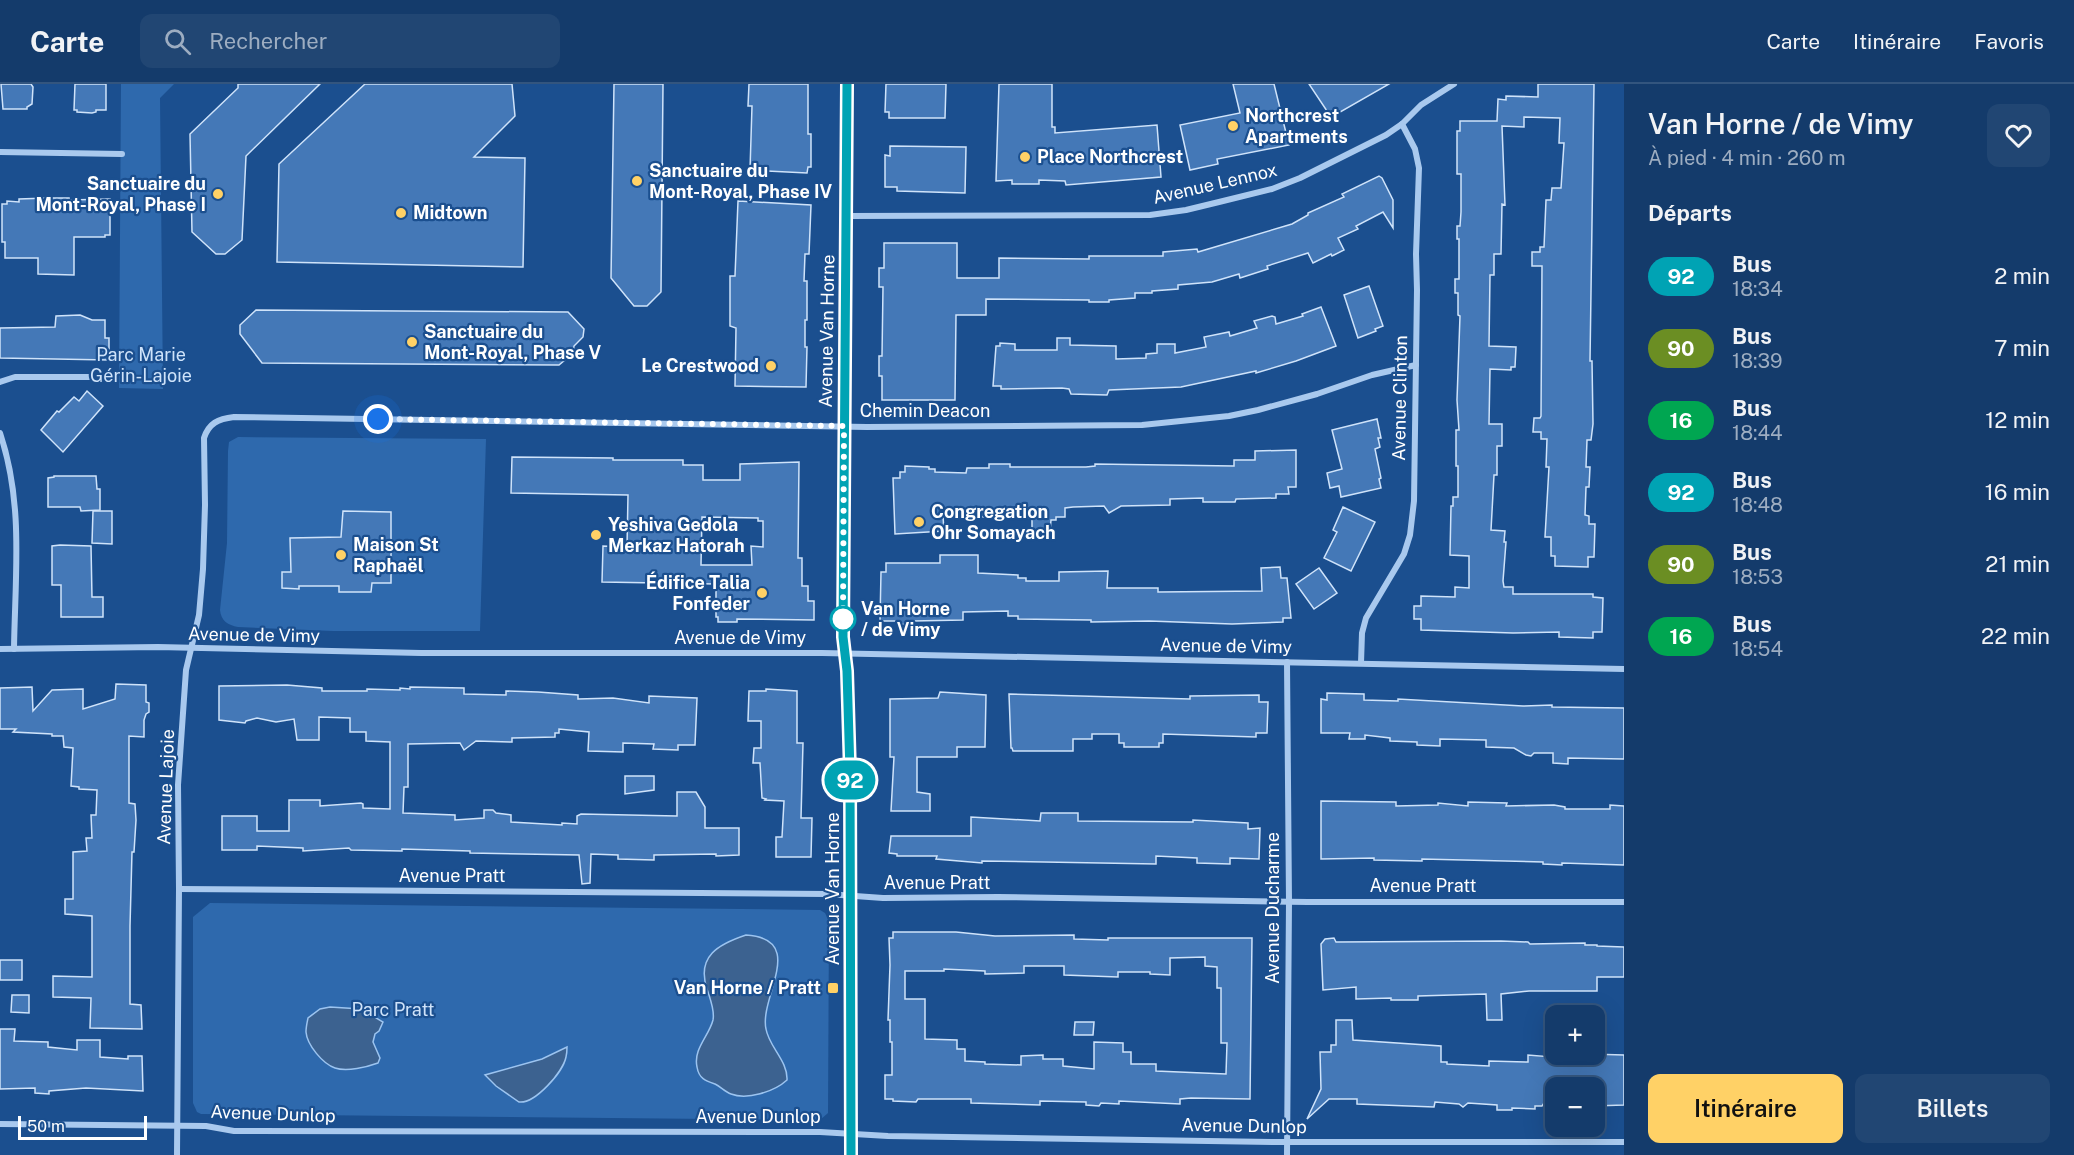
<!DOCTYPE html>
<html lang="fr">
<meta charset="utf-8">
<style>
:root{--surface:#143b6b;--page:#214673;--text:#f1f3f6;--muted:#9dadc1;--line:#33557e;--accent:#ffd166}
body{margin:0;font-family:"Public Sans",sans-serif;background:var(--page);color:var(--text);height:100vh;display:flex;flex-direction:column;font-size:22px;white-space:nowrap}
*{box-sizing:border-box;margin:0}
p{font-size:20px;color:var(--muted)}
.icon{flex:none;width:33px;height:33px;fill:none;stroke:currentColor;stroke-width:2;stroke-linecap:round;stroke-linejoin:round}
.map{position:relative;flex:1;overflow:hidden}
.details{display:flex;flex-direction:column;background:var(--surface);width:450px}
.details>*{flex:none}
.badge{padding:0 12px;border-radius:20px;font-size:21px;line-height:39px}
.controls{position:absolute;left:1545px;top:921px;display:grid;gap:12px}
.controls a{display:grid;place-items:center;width:60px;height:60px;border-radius:12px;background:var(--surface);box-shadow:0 6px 24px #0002,0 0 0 2px var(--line);font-size:30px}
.scale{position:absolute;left:18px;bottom:15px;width:129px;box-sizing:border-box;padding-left:6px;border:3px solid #fff;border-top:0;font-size:16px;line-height:21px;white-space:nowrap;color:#fff;-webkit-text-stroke:4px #1b4f8f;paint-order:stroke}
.you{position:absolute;width:30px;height:30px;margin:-15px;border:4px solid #fff;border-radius:50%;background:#1a73e8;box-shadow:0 0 0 9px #1a73e833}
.map>.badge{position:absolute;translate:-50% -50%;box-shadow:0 0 0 3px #fff}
h2{padding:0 24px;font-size:22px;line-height:54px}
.round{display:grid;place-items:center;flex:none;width:63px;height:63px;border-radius:12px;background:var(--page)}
.overview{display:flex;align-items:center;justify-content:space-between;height:102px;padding:0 24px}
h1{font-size:28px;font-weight:600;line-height:45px}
.button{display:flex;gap:12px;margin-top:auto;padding:12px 24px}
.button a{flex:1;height:69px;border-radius:12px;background:var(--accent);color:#111;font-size:24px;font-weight:600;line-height:69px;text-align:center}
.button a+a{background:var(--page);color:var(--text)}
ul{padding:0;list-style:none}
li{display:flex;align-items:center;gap:18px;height:72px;padding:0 24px}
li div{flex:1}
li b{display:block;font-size:22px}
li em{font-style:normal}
li .badge{min-width:66px;font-weight:700;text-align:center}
header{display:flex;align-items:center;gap:36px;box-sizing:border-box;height:84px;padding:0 30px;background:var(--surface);border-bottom:2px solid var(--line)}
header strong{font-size:28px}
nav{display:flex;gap:33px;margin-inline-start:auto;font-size:21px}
.search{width:420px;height:54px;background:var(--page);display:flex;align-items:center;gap:15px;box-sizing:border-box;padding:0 21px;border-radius:12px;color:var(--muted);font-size:22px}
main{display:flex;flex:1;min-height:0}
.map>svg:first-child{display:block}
</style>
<header>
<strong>Carte</strong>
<div class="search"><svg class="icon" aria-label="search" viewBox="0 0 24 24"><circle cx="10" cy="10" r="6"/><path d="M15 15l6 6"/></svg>Rechercher</div>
<nav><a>Carte</a><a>Itinéraire</a><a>Favoris</a></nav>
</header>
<main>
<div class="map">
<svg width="1624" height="1071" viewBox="0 0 1624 1071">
<rect width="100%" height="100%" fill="#1b4f8f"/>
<g fill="#2e69ad">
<polygon points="121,0 174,0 160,14 163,305 119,304"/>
<path d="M238,353L486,355L480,547H333L238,543C228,541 221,537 220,526L227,459L228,367L229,358Z"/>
<polygon points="210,819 820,826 825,829 829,837 828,1029 820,1036 201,1030 197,1028 193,1019 193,833"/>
</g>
<g fill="#3c6290" stroke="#9cc4f0" stroke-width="1.5">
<path d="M746,851C808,855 759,913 766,945C769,963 788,977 787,996C774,1008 747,1016 731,1010C725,1008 721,1003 715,1000C706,997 699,995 697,983C693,965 709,952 713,936C715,926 710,915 707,905C696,872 719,860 746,851Z"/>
<path d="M330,923L361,925L383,938L379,947L375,950L373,958L380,974L378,979C367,983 347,988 335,984C323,980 307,961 306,948C306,943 307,939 308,934L320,925Z"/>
<path d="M567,963C567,966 567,969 566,973C563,988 535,1020 519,1018L496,1002L485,991L542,975Z"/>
</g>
<g fill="#4478b7" stroke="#cfe3fa" stroke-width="1.5" fill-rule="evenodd">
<polygon points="1,0 31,0 33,3 32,20 27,23 27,25 3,25"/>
<polygon points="75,0 106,0 106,26 96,26 96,28 92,29 77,28 77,26 74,26"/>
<polygon points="238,0 320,0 246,72 242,156 225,170 216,170 192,148 190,50 238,4"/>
<polygon points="365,0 512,0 515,32 474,73 525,74 523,183 277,178 279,80"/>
<polygon points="614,0 663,0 661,208 647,222 634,222 611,194"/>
<polygon points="749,0 808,0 808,50 811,50 811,83 808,83 807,89 750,86 752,22 748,22"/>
<polygon points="886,0 946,0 945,34 889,34 889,28 885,28"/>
<polygon points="999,0 1052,0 1052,43 1055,43 1055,49 1157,41 1161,93 1066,101 1065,97 1039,96 1039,100 1012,100 1012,96 996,97"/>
<polygon points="1233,0 1274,0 1289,61 1217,75 1218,80 1190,86 1180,41 1240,29"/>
<polygon points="1309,0 1389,0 1335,31 1329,30"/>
<polygon points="1538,0 1594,0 1590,277 1592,277 1593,340 1591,356 1587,356 1586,383 1590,383 1589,403 1586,403 1585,431 1589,432 1589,440 1595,440 1594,473 1588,473 1588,483 1555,482 1555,472 1551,472 1551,453 1545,453 1549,383 1546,383 1547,355 1541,355 1541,348 1533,348 1534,334 1540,334 1541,332 1542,182 1532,182 1532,168 1540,168 1540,163 1544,163 1546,116 1551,116 1552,104 1561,104 1564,59 1559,59 1560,34 1524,33 1524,43 1502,42 1505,121 1502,120 1501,170 1494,170 1494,191 1490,191 1489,262 1516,263 1515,283 1511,283 1511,286 1490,285 1489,340 1502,340 1502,362 1497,362 1497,391 1494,391 1491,446 1505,447 1504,458 1506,458 1503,497 1504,503 1513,503 1513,510 1593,510 1593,513 1603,514 1602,548 1593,548 1593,554 1559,553 1559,548 1513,549 1421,546 1421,535 1414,535 1414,522 1421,522 1421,512 1455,513 1455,503 1469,504 1469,472 1450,471 1451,422 1453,422 1453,413 1458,413 1458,382 1456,382 1456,346 1459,346 1457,316 1460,232 1458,231 1458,209 1455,209 1455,195 1459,195 1459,155 1457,155 1457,142 1460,142 1461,128 1461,90 1457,90 1457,47 1460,47 1460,37 1497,37 1498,15 1506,16 1506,12 1538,13"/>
<polygon points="890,62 966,63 965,109 897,107 897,103 885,103 885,71 890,72"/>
<polygon points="1379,92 1382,94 1393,116 1393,144 1383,128 1356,142 1358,145 1338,154 1344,166 1332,172 1331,170 1313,179 1308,169 1267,182 1268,185 1240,194 1239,190 1212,198 1178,201 1178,205 1152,207 1152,209 1135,209 1135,214 1109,216 1109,218 1089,218 1089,216 986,215 986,231 956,231 955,316 882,316 882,292 879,292 879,272 882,272 883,203 879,203 879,184 884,184 884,159 957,159 957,194 999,194 999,174 1089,175 1089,172 1163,172 1163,168 1197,165 1198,168 1292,140 1308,131 1308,129 1344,113 1342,110"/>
<polygon points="48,114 69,114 69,116 110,115 110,151 105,151 105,153 74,153 74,191 38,190 38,174 5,174 5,158 2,158 2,120 7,120 7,117 19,118 19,115"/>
<polygon points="738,117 811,121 809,170 805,170 804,197 807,197 807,236 805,236 805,263 807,263 806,303 735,302 736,244 730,242 730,192 735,192"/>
<polygon points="1369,202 1383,242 1375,245 1376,247 1358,254 1344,211"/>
<polygon points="1321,223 1336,262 1296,277 1256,289 1256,287 1181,303 1109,306 1107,311 1071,310 1069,305 1062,304 1001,305 1001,302 993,302 996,262 1000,262 1000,259 1015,260 1015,266 1057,266 1057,254 1070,254 1070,261 1116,262 1116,275 1146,274 1146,270 1157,269 1157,260 1175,260 1175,269 1206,263 1204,253 1229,248 1230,252 1257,244 1254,237 1272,232 1275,233 1276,240 1303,232 1302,230"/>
<polygon points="256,226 568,228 584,245 583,253 574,262 573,269 559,281 262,279 240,250 240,241"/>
<polygon points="80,231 92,236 105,236 105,254 109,254 109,276 0,274 0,244 55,243 56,232"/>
<polygon points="87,307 103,322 63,368 41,346 57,327 59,328 74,313 79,317"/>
<polygon points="1377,335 1381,354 1378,354 1380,363 1375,365 1381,394 1379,395 1381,404 1341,413 1339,402 1330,404 1327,389 1342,385 1332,346"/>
<polygon points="1296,366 1296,403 1288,403 1289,410 1276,410 1276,414 1236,415 1235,418 1203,418 1203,414 1170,415 1170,421 1121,422 1109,429 1104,422 1073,423 1065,424 1065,433 1056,433 1056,436 1051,436 1050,448 1032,448 1032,434 943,432 944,447 895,450 893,394 900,394 900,388 905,388 905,382 929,383 929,385 935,385 935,388 966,389 967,384 989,384 989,380 1010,380 1010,383 1086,383 1095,382 1095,380 1234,382 1234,376 1255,376 1255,367"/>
<path d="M512,373L613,374V376H683V381H703V396H740V380L799,378L798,474H802V502H808V517H814V536L737,535V538H718V533H716V500L602,498L603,462L627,463L628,411L511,409ZM702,433L758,434V437H763V463L751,462L752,481H701Z"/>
<polygon points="54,392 96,392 97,405 100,405 100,426 81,427 80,423 48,423 48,394 54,393"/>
<polygon points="1343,423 1375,438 1351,487 1324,474 1337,448 1333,446"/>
<polygon points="93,427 112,427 112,460 92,459"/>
<polygon points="343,427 391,428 391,499 372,499 371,508 339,508 339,502 299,502 299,505 282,504 282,488 291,488 290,454 341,453"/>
<polygon points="60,461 91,462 92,513 103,513 103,533 61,533 61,501 52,501 52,462"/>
<polygon points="940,471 978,471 978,489 1018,491 1018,494 1026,494 1026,497 1059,497 1059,488 1108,487 1107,504 1158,504 1158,508 1262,507 1261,484 1280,483 1281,494 1287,494 1291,534 1283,534 1283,538 1232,540 1149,537 1091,538 1091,536 1018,535 1018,532 1008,532 1008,527 963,528 963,536 913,537 913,541 900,540 900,537 880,537 881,488 886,488 886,479 940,479"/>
<polygon points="1319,484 1337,509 1314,525 1296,500"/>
<polygon points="116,600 146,601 146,618 149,619 149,628 146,630 144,636 144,653 129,652 129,719 135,720 136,736 134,768 132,768 130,842 130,920 141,921 142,945 90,944 91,914 53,913 53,892 92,893 92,832 65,830 65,815 73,815 73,768 87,767 86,754 92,754 91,731 96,731 97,706 79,705 79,703 71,702 73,664 64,663 63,652 52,652 52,650 13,648 16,645 0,645 0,604 32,603 33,627 52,606 83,605 83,625 115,615"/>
<polygon points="287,601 322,604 322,607 367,607 367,605 400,606 400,604 410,605 410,603 464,604 464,610 506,611 506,607 538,608 578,611 578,615 613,614 649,619 649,612 697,614 695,661 678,661 678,666 653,665 654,660 623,659 623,668 588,667 589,648 559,645 559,649 555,649 555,653 512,654 512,658 476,657 464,666 460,659 408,660 408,703 404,703 403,729 455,731 455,736 484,734 484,726 493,726 496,729 511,731 511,738 562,741 562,739 577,740 577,732 581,730 677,732 677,708 696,708 705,723 705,744 739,744 739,771 716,772 716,770 654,771 654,776 618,775 618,771 591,770 590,799 582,800 579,771 470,769 470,767 402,765 402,767 351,766 349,764 303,767 303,764 257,762 257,766 222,766 222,732 257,732 257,747 289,747 289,716 320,716 320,722 361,719 363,720 363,724 390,725 390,658 366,657 366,648 350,648 350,634 319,633 319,656 297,656 294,635 276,638 257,634 246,637 245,639 219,636 219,602"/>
<polygon points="766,605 797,607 797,659 803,659 801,734 812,734 811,773 776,773 776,753 782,753 784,717 765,716 766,715 762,714 760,679 753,679 754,664 761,664 761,637 748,637 749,607 766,607"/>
<polygon points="940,608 986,611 985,663 957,663 957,673 917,673 917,708 930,710 930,727 891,727 894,673 890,673 890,615 938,614"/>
<polygon points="1327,609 1364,610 1364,616 1398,617 1398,615 1523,622 1552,621 1552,623 1624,624 1624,675 1568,674 1568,680 1553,679 1553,669 1534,669 1531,672 1526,671 1514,664 1486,663 1486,656 1440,655 1440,662 1417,661 1417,658 1390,657 1390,654 1365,651 1365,655 1349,655 1350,649 1321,649 1321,615 1327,616"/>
<polygon points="1009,610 1190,615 1190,612 1259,611 1259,618 1268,618 1267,649 1256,649 1256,653 1163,650 1163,659 1159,659 1159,663 1124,663 1124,659 1119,659 1119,650 1092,650 1092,655 1073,655 1073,667 1013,667 1012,664 1011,664"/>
<polygon points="625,692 654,692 654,706 625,710"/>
<polygon points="1321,717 1396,718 1396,722 1438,721 1438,719 1468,722 1468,718 1507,719 1506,722 1554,721 1565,723 1565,725 1610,725 1610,721 1624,722 1624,781 1562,779 1562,781 1543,780 1543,778 1422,775 1422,777 1374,776 1374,774 1321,775"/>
<polygon points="1041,729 1078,729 1078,737 1193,738 1193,736 1248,739 1248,745 1260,744 1259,775 1230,774 1230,780 1197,779 1197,774 1156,772 1156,780 982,777 982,779 936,775 937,772 897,772 897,770 889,769 891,752 971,752 971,733 1040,737"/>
<path d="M893,848H956L995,852L1074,851V855L1108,856V854H1252L1250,1015L1191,1014L1180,1015V1020L1119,1017V1020L1101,1019L1099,1022L1086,1021V1018L1040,1017V1021L971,1019V1015H918L916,1018L893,1017V1015H885V991H892V958H890V936H888L890,881L889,854H893ZM1205,873V882L1217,883V904H1221V959H1227L1226,990L1156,987V980H1131V968H1123V959L1094,958V985L1063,982V975H1043V971L1021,972V981L985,980V978L965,977V965H957V956L925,955V915H905V887H944V885L985,887V890L1024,889V882H1064V891L1118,893V888H1150V890L1170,891V874Z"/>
<polygon points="1334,854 1336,858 1501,857 1528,858 1530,860 1585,859 1585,861 1597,861 1597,862 1624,863 1624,893 1597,893 1597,907 1529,907 1501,910 1502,936 1487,936 1486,910 1418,912 1418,916 1391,916 1391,914 1356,915 1356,903 1323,906 1321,860 1325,855"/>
<rect x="0" y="876" width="22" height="20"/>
<polygon points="12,911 29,911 29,929 11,928"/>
<polygon points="1336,936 1352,936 1353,956 1441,962 1441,978 1447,978 1447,980 1489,982 1489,977 1528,978 1528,971 1589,976 1589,970 1624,971 1624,1021 1594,1022 1594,1004 1545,1004 1546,1016 1542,1022 1535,1022 1535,1025 1512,1024 1512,1026 1497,1026 1497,1021 1468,1019 1463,1023 1459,1020 1435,1018 1434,1023 1357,1020 1357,1015 1329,1015 1307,1035 1321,1005 1320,968 1331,968 1331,961 1336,961"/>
<polygon points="1075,938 1094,938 1093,951 1074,951"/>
<polygon points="0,945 15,945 14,957 48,958 48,963 77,966 77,956 100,956 100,973 128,975 128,972 142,972 143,1007 86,1004 49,1007 49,1010 35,1009 35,1004 0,1005"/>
</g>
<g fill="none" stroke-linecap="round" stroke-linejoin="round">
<g stroke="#a9c9ee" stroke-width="6">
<polyline points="0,68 122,70"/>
<polyline points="847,132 1150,131 1186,126 1219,118 1272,105 1300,94 1386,51 1402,40 1421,21 1454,0"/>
<polyline points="0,298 15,293 106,293"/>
<path d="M0,349C24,420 15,492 14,565"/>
<polyline points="0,565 158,563 421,569 822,569 1624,585"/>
<polyline points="1361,579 1362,549 1366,534 1404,470 1410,451 1414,417 1417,206 1416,170 1419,84 1415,65 1402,40"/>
<polyline points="179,805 827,810 883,814 998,813 1308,818 1624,818"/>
<polyline points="0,1040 206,1042 234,1047 820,1048 888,1052 1275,1058 1624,1058"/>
<path d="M177,1071L179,805L178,701L186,586L199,531L203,485L205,421L204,354C209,339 218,335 234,333L867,343L1142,341L1229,332L1258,326L1317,310L1372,291L1416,281"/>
<polyline points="1287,1071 1289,818 1287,578"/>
</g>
<polyline stroke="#d6e6fa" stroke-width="12" points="847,0 843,553 847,587 850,688 851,1071"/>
</g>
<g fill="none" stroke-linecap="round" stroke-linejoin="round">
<defs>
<polyline id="line" points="847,0 843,553 847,587 850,688 851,1071"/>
</defs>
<use href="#line" stroke="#fff" stroke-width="14"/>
<use href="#line" stroke="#00a3b4" stroke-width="9"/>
<polyline stroke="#fff" stroke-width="6" stroke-dasharray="0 10.8" points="378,335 844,342 843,535"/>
</g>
<g fill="#ffd166" stroke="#1b4f8f" stroke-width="2">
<circle cx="1233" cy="42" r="6"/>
<circle cx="1025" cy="73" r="6"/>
<circle cx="637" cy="97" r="6"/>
<circle cx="218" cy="110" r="6"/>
<circle cx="401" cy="129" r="6"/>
<circle cx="412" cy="258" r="6"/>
<circle cx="771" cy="282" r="6"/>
<circle cx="919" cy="438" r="6"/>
<circle cx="596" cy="451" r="6"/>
<circle cx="341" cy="471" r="6"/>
<circle cx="762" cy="509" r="6"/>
<rect x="827" y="898" width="12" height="12" rx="3"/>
</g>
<circle fill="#fff" stroke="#00a3b4" stroke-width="3" cx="843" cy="535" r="12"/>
<g text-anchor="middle" stroke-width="4.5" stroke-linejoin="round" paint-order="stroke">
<g font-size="18" font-weight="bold" fill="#fff" stroke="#1b4f8f" text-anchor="start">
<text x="1245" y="38">Northcrest<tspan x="1245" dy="21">Apartments</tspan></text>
<text x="1037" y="79">Place Northcrest</text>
<text x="649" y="93">Sanctuaire du<tspan x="649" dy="21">Mont-Royal, Phase IV</tspan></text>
<text x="206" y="106" text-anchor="end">Sanctuaire du<tspan x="206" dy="21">Mont-Royal, Phase I</tspan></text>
<text x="413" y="135">Midtown</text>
<text x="424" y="254">Sanctuaire du<tspan x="424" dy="21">Mont-Royal, Phase V</tspan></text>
<text x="759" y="288" text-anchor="end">Le Crestwood</text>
<text x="931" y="434">Congregation<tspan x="931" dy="21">Ohr Somayach</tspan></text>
<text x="608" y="447">Yeshiva Gedola<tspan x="608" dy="21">Merkaz Hatorah</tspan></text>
<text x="353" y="467">Maison St<tspan x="353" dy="21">Raphaël</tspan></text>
<text x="750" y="505" text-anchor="end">Édifice Talia<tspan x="750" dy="21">Fonfeder</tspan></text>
<text x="821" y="910" text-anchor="end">Van Horne / Pratt</text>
</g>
<g font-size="18" fill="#fff" stroke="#1b4f8f">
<text transform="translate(1215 100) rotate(-13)" y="6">Avenue Lennox</text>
<text transform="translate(827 247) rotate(-89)" y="6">Avenue Van Horne</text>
<text transform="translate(1400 314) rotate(-89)" y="6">Avenue Clinton</text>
<text x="925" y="333">Chemin Deacon</text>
<text transform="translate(254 551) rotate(1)" y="6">Avenue de Vimy</text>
<text x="740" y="560">Avenue de Vimy</text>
<text transform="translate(1226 562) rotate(1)" y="6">Avenue de Vimy</text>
<text transform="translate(166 703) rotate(-88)" y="6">Avenue Lajoie</text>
<text x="452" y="798">Avenue Pratt</text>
<text x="937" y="805">Avenue Pratt</text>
<text x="1423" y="808">Avenue Pratt</text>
<text transform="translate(833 805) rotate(-90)" y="6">Avenue Van Horne</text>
<text transform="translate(1273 824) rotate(-90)" y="6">Avenue Ducharme</text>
<text transform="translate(273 1030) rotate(2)" y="6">Avenue Dunlop</text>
<text x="758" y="1039">Avenue Dunlop</text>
<text transform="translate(1244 1042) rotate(1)" y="6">Avenue Dunlop</text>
</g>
<g font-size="18" fill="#cfe3fa" stroke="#1b4f8f">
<text x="141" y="277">Parc Marie<tspan x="141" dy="21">Gérin-Lajoie</tspan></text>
<text x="393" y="932">Parc Pratt</text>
</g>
<g font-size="18" font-weight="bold" fill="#fff" stroke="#1b4f8f" text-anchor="start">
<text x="861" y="531">Van Horne<tspan x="861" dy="21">/ de Vimy</tspan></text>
</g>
</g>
</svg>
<div class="controls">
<a>+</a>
<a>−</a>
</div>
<div class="scale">50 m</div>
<div class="you" style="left:378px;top:335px"></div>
<b class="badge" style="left:850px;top:696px;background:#00a3b4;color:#fff">92</b>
</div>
<section class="details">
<div class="overview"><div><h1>Van Horne / de Vimy</h1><p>À pied · 4 min · 260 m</p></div><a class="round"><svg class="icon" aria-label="heart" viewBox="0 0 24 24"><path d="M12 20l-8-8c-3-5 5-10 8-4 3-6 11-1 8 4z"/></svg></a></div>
<h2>Départs</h2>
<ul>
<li><span class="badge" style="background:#00a3b4;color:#fff">92</span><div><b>Bus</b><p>18:34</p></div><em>2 min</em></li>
<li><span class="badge" style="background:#6b8e23;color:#fff">90</span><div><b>Bus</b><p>18:39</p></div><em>7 min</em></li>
<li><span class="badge" style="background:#00a651;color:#fff">16</span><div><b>Bus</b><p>18:44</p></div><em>12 min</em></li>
<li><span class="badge" style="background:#00a3b4;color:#fff">92</span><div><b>Bus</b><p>18:48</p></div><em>16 min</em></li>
<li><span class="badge" style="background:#6b8e23;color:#fff">90</span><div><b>Bus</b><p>18:53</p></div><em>21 min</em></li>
<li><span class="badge" style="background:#00a651;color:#fff">16</span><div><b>Bus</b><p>18:54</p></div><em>22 min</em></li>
</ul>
<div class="button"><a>Itinéraire</a><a>Billets</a></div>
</section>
</main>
